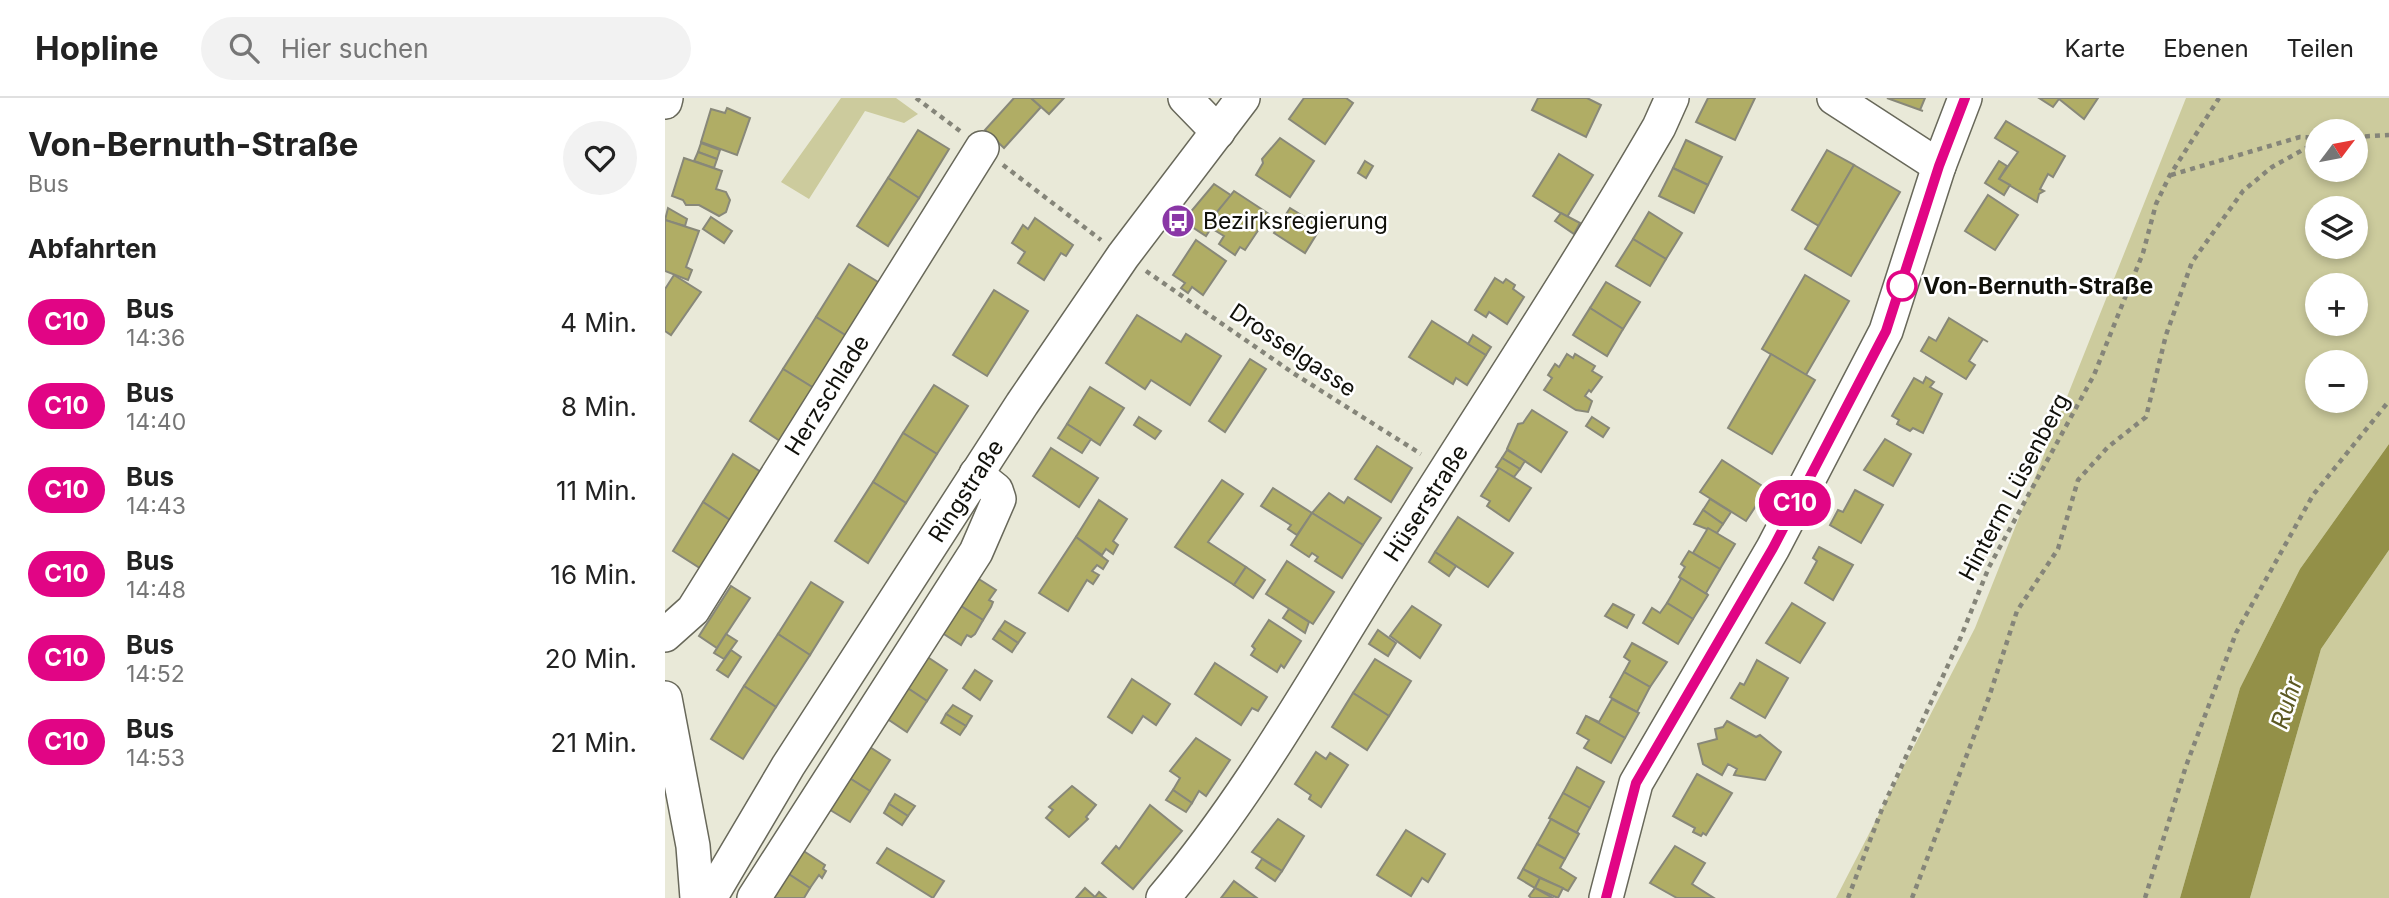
<!DOCTYPE html>
<html lang="de">
<meta charset="utf-8">
<style>
:root{--surface:#fff;--page:#f2f2f2;--text:#222;--muted:#767676;--line:#e0e0e0}
body{margin:0;font-family:Inter,sans-serif;background:var(--page);color:var(--text);height:100vh;display:flex;flex-direction:column;font-size:26px;white-space:nowrap}
*{box-sizing:border-box;margin:0}
p{font-size:23px;color:var(--muted)}
.icon{flex:none;width:38px;height:38px;fill:none;stroke:currentColor;stroke-width:2;stroke-linecap:round;stroke-linejoin:round}
.map{position:relative;flex:1;overflow:hidden}
.drawer{display:flex;flex-direction:column;background:var(--surface);width:665px}
.drawer>*{flex:none}
.badge{padding:0 14px;border-radius:23px;font-size:24px;line-height:46px}
.needle{width:46px;rotate:58deg}
.tools{position:absolute;left:1640px;top:21px;display:grid;gap:14px}
.tools a{display:grid;place-items:center;width:63px;height:63px;border-radius:50%;background:var(--surface);box-shadow:0 4px 10px #0003;font-size:35px}
.map>.badge{position:absolute;translate:-50% -50%;box-shadow:0 0 0 4px #fff}
h2{padding:0 28px;font-size:26px;line-height:63px}
.round{display:grid;place-items:center;flex:none;width:74px;height:74px;border-radius:37px;background:var(--page)}
.summary{display:flex;align-items:center;justify-content:space-between;height:119px;padding:0 28px}
h1{font-size:33px;font-weight:700;line-height:52px}
ul{padding:0;list-style:none}
li{display:flex;align-items:center;gap:21px;height:84px;padding:0 28px}
li div{flex:1}
li b{display:block;font-size:26px}
li em{font-style:normal}
li .badge{min-width:77px;font-weight:700;text-align:center}
header{display:flex;align-items:center;gap:42px;box-sizing:border-box;height:98px;padding:0 35px;background:var(--surface);border-bottom:2px solid var(--line)}
header strong{font-size:33px}
nav{display:flex;gap:38px;margin-inline-start:auto;font-size:24px}
.search{width:490px;height:63px;background:var(--page);display:flex;align-items:center;gap:18px;box-sizing:border-box;padding:0 24px;border-radius:38px;color:var(--muted);font-size:26px}
main{display:flex;flex:1;min-height:0}
.map>svg:first-child{display:block}
</style>
<header>
<strong>Hopline</strong>
<div class="search"><svg class="icon" aria-label="search" viewBox="0 0 24 24"><circle cx="10" cy="10" r="6"/><path d="M15 15l6 6"/></svg>Hier suchen</div>
<nav><a>Karte</a><a>Ebenen</a><a>Teilen</a></nav>
</header>
<main>
<section class="drawer">
<div class="summary"><div><h1>Von-Bernuth-Straße</h1><p>Bus</p></div><a class="round"><svg class="icon" aria-label="heart" viewBox="0 0 24 24"><path d="M12 20l-8-8c-3-5 5-10 8-4 3-6 11-1 8 4z"/></svg></a></div>
<h2>Abfahrten</h2>
<ul>
<li><span class="badge" style="background:#e10585;color:#fff">C10</span><div><b>Bus</b><p>14:36</p></div><em>4 Min.</em></li>
<li><span class="badge" style="background:#e10585;color:#fff">C10</span><div><b>Bus</b><p>14:40</p></div><em>8 Min.</em></li>
<li><span class="badge" style="background:#e10585;color:#fff">C10</span><div><b>Bus</b><p>14:43</p></div><em>11 Min.</em></li>
<li><span class="badge" style="background:#e10585;color:#fff">C10</span><div><b>Bus</b><p>14:48</p></div><em>16 Min.</em></li>
<li><span class="badge" style="background:#e10585;color:#fff">C10</span><div><b>Bus</b><p>14:52</p></div><em>20 Min.</em></li>
<li><span class="badge" style="background:#e10585;color:#fff">C10</span><div><b>Bus</b><p>14:53</p></div><em>21 Min.</em></li>
</ul>
</section>
<div class="map">
<svg width="1724" height="800" viewBox="0 0 1724 800">
<rect width="100%" height="100%" fill="#e9e9d8"/>
<g fill="#cccb9d" fill-rule="evenodd">
<polygon points="176,0 231,0 253,16 239,25 200,13 144,101 116,84"/>
<path d="M1521,0H1724V346L1635,471L1575,590L1515,800H1171L1310,530ZM1652,33H1690V72H1652ZM1652,110H1690V149H1652ZM1652,187H1690V226H1652ZM1652,264H1690V303H1652Z"/>
<polygon points="1724,452 1724,800 1585,800 1656,551"/>
</g>
<polygon fill="#939048" points="1724,346 1724,452 1656,551 1585,800 1515,800 1575,590 1635,471"/>
<g fill="#b0ad65" stroke="#888879" stroke-width="2">
<polygon points="349,0 366,0 376,9 339,50 320,32"/>
<polygon points="366,0 399,0 384,16"/>
<polygon points="639,0 681,0 688,5 660,46 624,21"/>
<polygon points="873,0 922,0 936,7 921,39 867,12"/>
<polygon points="1043,0 1090,0 1070,42 1031,24"/>
<polygon points="1222,0 1260,0 1255,12 1258,13"/>
<polygon points="1374,0 1433,0 1419,21 1394,1 1388,9"/>
<polygon points="62,10 85,20 72,57 36,44 46,11 60,15"/>
<polygon points="1341,23 1400,58 1388,79 1383,76 1375,91 1379,93 1374,96 1372,104 1334,81 1353,54 1330,40"/>
<polygon points="253,32 284,51 254,100 223,80"/>
<polygon points="615,40 649,63 625,99 591,77 598,65 597,61"/>
<polygon points="1021,42 1057,59 1043,87 1008,70"/>
<polygon points="36,45 55,52 52,61 33,54"/>
<polygon points="1162,52 1189,67 1154,128 1127,112"/>
<polygon points="33,54 52,61 49,70 29,63"/>
<polygon points="894,56 928,77 902,119 868,98"/>
<polygon points="19,60 57,73 51,91 61,94 65,102 61,114 54,118 34,107 21,107 18,102 7,98"/>
<polygon points="700,63 708,68 701,80 693,75"/>
<polygon points="1334,63 1342,68 1334,81 1345,87 1339,97 1320,85"/>
<polygon points="1189,67 1235,94 1186,178 1140,151"/>
<polygon points="1008,70 1043,87 1029,115 994,98"/>
<polygon points="223,80 254,100 223,148 192,128"/>
<polygon points="549,86 567,98 552,114 553,119 541,138 518,123"/>
<polygon points="569,93 604,116 580,152 575,149 570,157 554,146 559,138 546,130 553,119 552,114"/>
<polygon points="1323,97 1353,117 1330,152 1300,133"/>
<polygon points="3,110 22,121 20,128 0,122"/>
<polygon points="625,110 656,129 640,155 609,135"/>
<polygon points="984,114 1017,135 1001,161 968,141"/>
<polygon points="896,115 915,125 909,136 890,123"/>
<polygon points="46,119 67,133 59,145 38,131"/>
<polygon points="370,120 408,147 401,158 396,155 379,182 353,165 360,154 347,145 358,127 363,131"/>
<polygon points="0,122 34,133 21,169 27,172 23,182 0,173"/>
<polygon points="968,141 1001,161 985,188 951,168"/>
<polygon points="531,142 561,163 538,197 527,189 523,195 516,190 520,185 508,177"/>
<polygon points="184,166 218,187 185,240 151,219"/>
<polygon points="9,177 36,194 6,237 0,233 0,191"/>
<polygon points="1140,177 1184,203 1141,277 1097,251"/>
<polygon points="830,180 838,185 841,181 850,187 848,191 859,199 842,226 824,214 821,219 810,212"/>
<polygon points="941,184 975,204 958,231 925,210"/>
<polygon points="329,192 363,213 322,278 288,257"/>
<polygon points="925,210 958,231 942,258 908,237"/>
<polygon points="472,217 516,244 521,236 556,258 525,307 486,282 480,291 441,265"/>
<polygon points="151,219 185,240 152,292 118,271"/>
<polygon points="1284,220 1323,244 1318,241 1304,263 1310,267 1301,281 1256,253 1264,239 1271,243"/>
<polygon points="767,223 821,257 802,287 791,280 788,286 744,259"/>
<polygon points="808,237 826,249 821,257 803,246"/>
<polygon points="902,256 908,260 910,256 930,268 927,273 937,279 926,294 924,292 920,298 927,303 923,314 911,312 879,292 887,280 883,277 890,266 894,269"/>
<polygon points="1106,256 1150,282 1107,356 1063,330"/>
<polygon points="585,261 601,271 560,334 544,323"/>
<polygon points="118,271 152,292 118,345 85,323"/>
<polygon points="1261,279 1269,284 1265,289 1277,296 1258,335 1248,330 1245,333 1232,326 1234,322 1227,318 1249,280 1258,285"/>
<polygon points="269,287 303,308 272,356 238,335"/>
<polygon points="425,289 459,310 435,347 402,326"/>
<polygon points="867,312 902,334 876,374 842,351 853,326 858,325"/>
<polygon points="474,319 496,333 490,341 469,327"/>
<polygon points="927,319 944,330 938,339 921,328"/>
<polygon points="402,326 426,341 417,355 393,340"/>
<polygon points="238,335 272,356 241,405 208,384"/>
<polygon points="1220,341 1246,356 1228,388 1199,372"/>
<polygon points="712,348 747,370 726,404 690,381"/>
<polygon points="386,350 433,380 414,409 368,378"/>
<polygon points="842,352 860,363 855,371 837,360"/>
<polygon points="68,356 99,376 68,424 38,404"/>
<polygon points="837,360 855,371 849,379 831,369"/>
<polygon points="1057,362 1102,391 1081,423 1035,394"/>
<polygon points="834,370 866,390 844,423 822,408 825,403 816,398"/>
<polygon points="557,382 578,396 543,444 581,469 569,487 510,449"/>
<polygon points="208,384 241,405 203,465 170,443"/>
<polygon points="608,390 647,415 632,437 623,431 626,427 596,408"/>
<polygon points="1190,392 1218,407 1196,445 1165,427 1173,412 1178,414"/>
<polygon points="664,395 679,405 683,399 716,420 698,447 647,415"/>
<polygon points="1045,401 1066,414 1058,426 1038,412"/>
<polygon points="434,402 462,421 448,443 453,447 448,456 441,451 437,457 411,439"/>
<polygon points="38,404 68,424 38,472 8,453"/>
<polygon points="1038,412 1058,426 1052,435 1029,426"/>
<polygon points="647,415 698,447 677,480 650,463 653,459 647,455 644,459 626,447"/>
<polygon points="793,419 848,455 823,489 770,454"/>
<polygon points="1043,430 1070,446 1055,471 1028,455"/>
<polygon points="411,439 443,463 438,471 432,467 427,473 434,477 428,486 422,482 403,513 374,495"/>
<polygon points="1154,449 1188,467 1168,502 1140,485 1152,463 1148,460"/>
<polygon points="1024,453 1055,471 1041,495 1043,497 1014,479 1020,469 1016,466"/>
<polygon points="770,454 791,468 784,478 764,464"/>
<polygon points="622,463 669,494 648,526 601,496"/>
<polygon points="581,469 600,482 588,500 569,487"/>
<polygon points="306,476 331,492 324,502 328,504 326,509 318,522 288,503"/>
<polygon points="1014,479 1043,497 1028,521 1002,505 1016,481"/>
<polygon points="146,484 178,504 145,557 113,536"/>
<polygon points="66,488 85,500 52,550 34,538"/>
<polygon points="288,503 318,522 310,536 306,539 302,537 296,547 271,531"/>
<polygon points="1002,505 1028,521 1013,546 978,525 987,510 995,515"/>
<polygon points="1127,505 1160,525 1135,565 1101,545"/>
<polygon points="948,506 969,517 962,530 940,518"/>
<polygon points="747,508 776,527 755,560 725,538"/>
<polygon points="624,511 644,524 640,535 618,520"/>
<polygon points="604,522 636,543 619,570 616,567 612,574 586,557 590,551 587,548"/>
<polygon points="340,523 360,535 353,545 334,532"/>
<polygon points="334,532 353,545 347,554 328,541"/>
<polygon points="713,532 731,545 723,558 704,546"/>
<polygon points="61,536 72,543 59,561 49,555"/>
<polygon points="113,536 145,557 111,609 79,588"/>
<polygon points="967,545 1002,564 985,589 959,574 965,563 959,559"/>
<polygon points="66,552 76,559 63,579 52,572"/>
<polygon points="255,554 282,572 262,603 235,585"/>
<polygon points="710,561 746,583 724,618 688,595"/>
<polygon points="1092,562 1123,580 1100,620 1066,600 1075,585 1079,587"/>
<polygon points="550,565 602,599 593,613 587,610 576,627 530,596"/>
<polygon points="310,572 327,583 315,602 298,590"/>
<polygon points="959,574 985,589 972,614 945,599"/>
<polygon points="467,581 505,606 491,627 478,618 467,635 443,619"/>
<polygon points="235,585 262,603 242,634 215,616"/>
<polygon points="79,588 111,609 78,661 46,641"/>
<polygon points="688,595 724,618 702,652 667,629"/>
<polygon points="947,601 974,615 960,640 921,618 934,624"/>
<polygon points="288,607 307,618 301,628 281,616"/>
<polygon points="281,616 301,628 295,637 276,625"/>
<polygon points="921,618 960,640 946,665 919,650 924,642 912,635"/>
<polygon points="1062,623 1091,639 1095,637 1116,654 1100,682 1069,677 1072,671 1063,666 1057,677 1038,666 1033,646 1052,641 1050,631 1058,629"/>
<polygon points="531,640 565,662 541,698 534,693 527,705 508,692 515,680 505,673"/>
<polygon points="197,644 225,662 205,693 178,676"/>
<polygon points="651,654 661,661 665,655 683,667 656,709 644,701 646,697 630,686"/>
<polygon points="912,669 939,684 925,710 898,695"/>
<polygon points="178,676 205,693 185,724 157,707"/>
<polygon points="1032,676 1067,695 1041,737 1038,735 1036,738 1028,734 1030,730 1008,718"/>
<polygon points="407,688 431,707 421,719 423,721 404,739 381,720 388,712 384,709"/>
<polygon points="508,692 527,705 521,714 501,702"/>
<polygon points="898,695 925,710 912,734 914,736 884,720"/>
<polygon points="230,696 250,708 243,718 224,706"/>
<polygon points="224,706 243,718 237,727 219,715"/>
<polygon points="485,707 517,733 468,791 437,765 451,748 454,751"/>
<polygon points="613,721 639,738 617,773 587,754"/>
<polygon points="886,721 914,736 900,761 872,746"/>
<polygon points="741,732 780,756 763,784 757,780 746,798 712,777"/>
<polygon points="872,746 900,761 895,770 911,780 903,793 858,771"/>
<polygon points="131,748 160,767 158,771 161,773 157,780 154,777 145,790 116,771"/>
<polygon points="1010,748 1040,765 1027,786 1049,800 1012,800 985,785"/>
<polygon points="222,750 279,783 268,800 212,765"/>
<polygon points="597,761 617,773 610,783 591,770"/>
<polygon points="116,771 145,790 139,800 110,800 101,795"/>
<polygon points="858,771 875,780 870,790 853,780"/>
<polygon points="875,780 898,790 893,800 870,790"/>
<polygon points="569,783 592,800 556,800"/>
<polygon points="420,790 430,799 434,794 441,800 411,800"/>
<polygon points="870,790 888,800 866,800 864,798"/>
</g>
<g fill="none" stroke-linecap="round" stroke-linejoin="round">
<defs>
<g id="minor">
<polyline points="520,0 553,34"/>
<polyline points="1169,0 1274,68"/>
<polyline points="0,4 1,0"/>
<polyline points="0,537 28,512 317,50"/>
<polyline points="0,600 28,748 32,800"/>
<polyline points="45,800 123,668 357,306 458,158 578,0"/>
<polyline points="89,800 311,454 334,401 331,392 311,376"/>
<path d="M498,800C584,699 649,581 719,470C811,323 907,179 994,29L1007,0"/>
<polyline points="941,800 971,685 1108,450 1221,233 1274,68 1300,0"/>
</g>
</defs>
<use href="#minor" stroke="#68685a" stroke-width="36"/>
<g stroke="#858579" stroke-width="4.5" stroke-dasharray="5 5" stroke-linecap="butt">
<polyline points="251,0 295,33"/>
<polyline points="1690,39 1724,37"/>
<polyline points="338,67 436,142"/>
<polyline points="1506,77 1635,39 1652,40"/>
<polyline points="481,173 628,275 756,356"/>
<polyline points="1183,800 1217,711 1295,541 1324,469 1429,277 1478,155 1491,106 1505,77 1554,0"/>
<polyline points="1247,800 1324,599 1352,513 1393,451 1413,382 1443,349 1481,319 1501,237 1527,164 1578,93 1607,69 1652,44"/>
<polyline points="1480,800 1521,668 1571,535 1648,397 1724,303"/>
</g>
<use href="#minor" stroke="#fff" stroke-width="33"/>
</g>
<g fill="none" stroke-linecap="round" stroke-linejoin="round">
<defs>
<polyline id="line" points="941,800 971,685 1108,450 1221,233 1274,68 1300,0"/>
</defs>
<use href="#line" stroke="#fff" stroke-width="16"/>
<use href="#line" stroke="#e10585" stroke-width="10"/>
</g>
<defs>
<symbol id="bus-disc" viewBox="-11 -11 22 22"><circle r="9.5" fill="#8a37a6" stroke="#fff"/><path d="M-5-6H5V4H4V6H2V4H-2V6H-4V4H-5ZM-3.5-4V0h7V-4ZM-3.5 1.2v1.5H-2V1.2ZM2 1.2v1.5H3.5V1.2Z" fill="#fff"/></symbol>
</defs>
<g fill-rule="evenodd">
<use href="#bus-disc" x="494" y="104" width="38" height="38"/>
</g>
<circle fill="#fff" stroke="#e10585" stroke-width="3.5" cx="1237" cy="188" r="14"/>
<g text-anchor="middle" stroke-width="5" stroke-linejoin="round" paint-order="stroke">
<g font-size="23" fill="#10100a" stroke="#fff" text-anchor="start">
<text x="538" y="131">Bezirksregierung</text>
</g>
<g font-size="23" font-weight="bold" fill="#10100a" stroke="#fff" text-anchor="start">
<text x="1258" y="196">Von-Bernuth-Straße</text>
</g>
<g font-size="23" fill="#10100a" stroke="#fff">
<text transform="translate(628 252) rotate(34)" y="8">Drosselgasse</text>
<text transform="translate(162 297) rotate(-58)" y="8">Herzschlade</text>
<text transform="translate(1349 389) rotate(-62)" y="8">Hinterm Lüsenberg</text>
<text transform="translate(301 393) rotate(-57)" y="8">Ringstraße</text>
<text transform="translate(761 405) rotate(-57)" y="8">Hüserstraße</text>
</g>
<g font-size="24" font-style="italic" fill="#5b5822" stroke="#fff">
<text transform="translate(1622 605) rotate(-72)" y="8">Ruhr</text>
</g>
</g>
</svg>
<div class="tools">
<a><svg class="needle" viewBox="-14 -14 28 28"><path d="M0-13l5 13h-10z" fill="#e53935"/><path d="M0 13l5-13h-10z" fill="#767676"/></svg></a>
<a><svg class="icon" aria-label="layers" viewBox="0 0 24 24"><path d="M12 4l9 5-9 5-9-5zM3 14l9 5 9-5"/></svg></a>
<a>+</a>
<a>−</a>
</div>
<b class="badge" style="left:1130px;top:405px;background:#e10585;color:#fff">C10</b>
</div>
</main>
